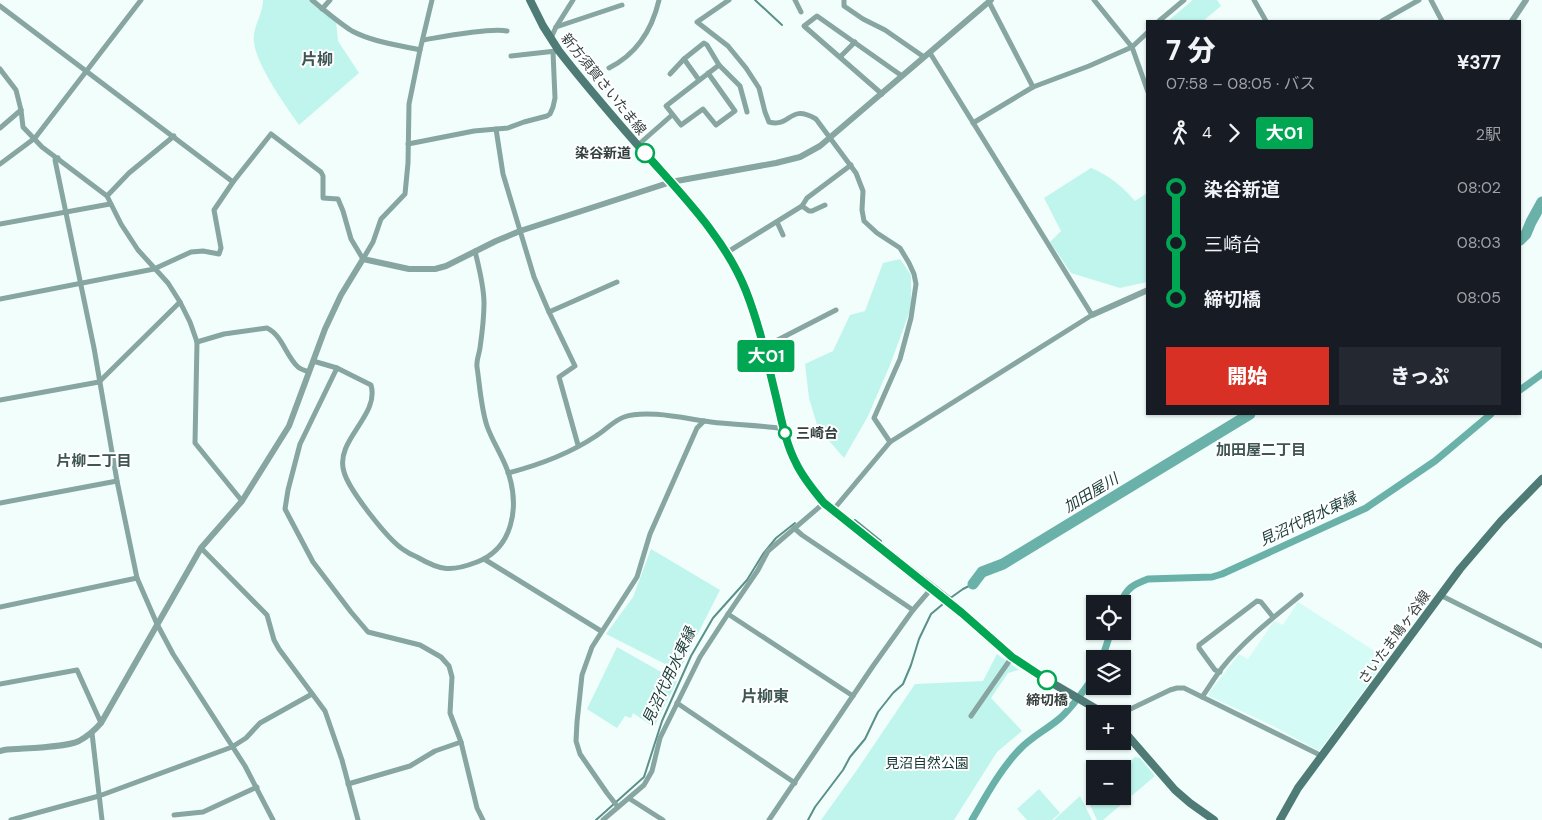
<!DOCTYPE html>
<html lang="ja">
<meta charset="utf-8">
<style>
:root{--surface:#171b24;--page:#242831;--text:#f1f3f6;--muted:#9ea1a6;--accent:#d93025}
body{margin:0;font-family:"DM Sans","Noto Sans JP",sans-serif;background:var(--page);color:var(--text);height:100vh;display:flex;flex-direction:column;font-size:19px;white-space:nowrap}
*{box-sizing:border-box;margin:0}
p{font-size:16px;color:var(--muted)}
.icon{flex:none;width:28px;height:28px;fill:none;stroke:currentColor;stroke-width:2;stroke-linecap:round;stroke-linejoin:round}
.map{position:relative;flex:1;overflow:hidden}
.sheet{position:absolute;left:1146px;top:20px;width:375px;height:395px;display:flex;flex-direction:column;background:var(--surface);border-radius:0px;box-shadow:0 1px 4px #0004}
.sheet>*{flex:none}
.badge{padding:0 10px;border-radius:4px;font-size:18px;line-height:32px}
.buttons{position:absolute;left:1086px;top:595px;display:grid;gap:10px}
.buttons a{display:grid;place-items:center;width:45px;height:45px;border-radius:0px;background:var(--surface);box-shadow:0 1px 4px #0004;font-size:25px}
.map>.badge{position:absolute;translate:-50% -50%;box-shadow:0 0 0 2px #fff}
.legs{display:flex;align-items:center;gap:8px;height:55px;padding:0 20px;font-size:16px}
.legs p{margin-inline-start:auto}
.summary{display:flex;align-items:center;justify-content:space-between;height:85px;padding:0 20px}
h1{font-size:28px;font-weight:800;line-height:38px}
.button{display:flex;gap:10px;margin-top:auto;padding:10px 20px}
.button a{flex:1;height:58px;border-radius:0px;background:var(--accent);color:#fff;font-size:20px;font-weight:800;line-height:58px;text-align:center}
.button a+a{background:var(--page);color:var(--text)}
ul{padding:0 20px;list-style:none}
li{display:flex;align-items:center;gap:18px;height:55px;font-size:19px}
li i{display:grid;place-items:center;width:8px;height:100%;margin:0 6px;background:currentColor}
li i::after{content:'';width:12px;height:12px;margin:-6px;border:4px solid;border-radius:50%;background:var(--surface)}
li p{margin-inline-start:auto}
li:first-child i{background:linear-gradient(#0000 50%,currentColor 0)}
li:last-child i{background:linear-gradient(currentColor 50%,#0000 0)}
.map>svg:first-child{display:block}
</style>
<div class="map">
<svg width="1542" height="820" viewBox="0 0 1542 820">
<rect width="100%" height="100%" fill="#f2fefc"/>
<polygon fill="#d4fbf5" points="1298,602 1387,659 1319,751 1271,725 1209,696 1209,693 1239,654 1248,659 1274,621 1283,625"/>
<g fill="#bff5ed">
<path d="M263,0H310L336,21L338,41L359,73L299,125C286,106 250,58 254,34C256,22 263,12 263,0Z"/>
<polygon points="1193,0 1217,0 1221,6 1203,21 1168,21"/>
<path d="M1091,168C1109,175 1123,187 1135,201L1147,193V282L1120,288L1071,273L1050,242L1061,231L1044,198Z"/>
<polygon points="900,259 911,275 911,308 890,365 868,416 844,458 818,428 809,398 805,364 833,351 850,315 865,311 883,263"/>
<polygon points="651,549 720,590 679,671 606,634 633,597"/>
<polygon points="617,647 677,681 654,727 633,713 631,718 625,716 617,728 587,709"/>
<polygon points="997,654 1019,670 1008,673 991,698 1022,731 997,752 954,820 821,820 857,770 915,684 983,681"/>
<polygon points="1135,757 1140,758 1155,776 1103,820 1097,820 1087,798 1095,791 1095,796 1122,796 1122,769"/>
<polygon points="1039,789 1060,813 1052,820 1027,820 1017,809"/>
<polygon points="1080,796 1092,820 1054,820"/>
</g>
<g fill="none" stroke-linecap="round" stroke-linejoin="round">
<g stroke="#5a9089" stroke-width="2">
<polyline points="755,0 782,25"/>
<polyline points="855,520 881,541"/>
<polyline points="910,566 951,598"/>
<polyline points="949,599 963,589 973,584"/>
<polyline points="596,820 644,777 662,721 691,656 713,618 747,580 763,554 776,538 795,523"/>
<polyline points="808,820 815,807 843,770 850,757 865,739 878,712 893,693 903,684 911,665 919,639 931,614 943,604"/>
</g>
<g stroke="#6ab2a9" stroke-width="7">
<polyline points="1520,390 1542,374"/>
<path d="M1120,604C1127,588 1132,585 1148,579L1212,577L1222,574L1366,508L1435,461L1491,414"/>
<polyline points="1102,659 1111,631"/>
<path d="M972,820C986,796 1000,770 1019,750C1031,737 1046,730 1059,719C1073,707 1084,690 1095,675"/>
</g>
<g stroke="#6ab2a9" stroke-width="11">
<polyline points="1520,240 1526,234 1531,222 1542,202"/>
<polyline points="973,584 982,572 1003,564 1250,414"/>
</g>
<g stroke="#87a5a1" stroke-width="5">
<path d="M312,0C325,11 338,22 352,31C373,42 398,45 420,50"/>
<path d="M729,0L697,22L728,46L746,68L759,88L765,112L769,122C792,128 788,103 816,119L856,173L863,191L862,210L864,221L877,233L900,248L909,263L914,274L916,284L911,318L900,359L874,418L890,442"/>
<polyline points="795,0 801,12"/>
<polyline points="844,0 844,6 863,19 885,30 924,57"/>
<polyline points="1094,0 1132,47 1148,92"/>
<polyline points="1254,0 1266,21"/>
<polyline points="1431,0 1442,21"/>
<polyline points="989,2 1033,87"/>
<polyline points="0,6 233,182"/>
<polyline points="322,9 330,0"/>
<polyline points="1159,21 1184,0"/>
<polyline points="1382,21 1419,0"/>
<polyline points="556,27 622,5"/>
<polyline points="551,38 556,27 573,0"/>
<path d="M423,40C441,37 491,27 507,31"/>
<polyline points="511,56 556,51"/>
<polyline points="840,57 855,42"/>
<polyline points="684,59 699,80"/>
<path d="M609,68C637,54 652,30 659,0"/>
<polyline points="0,69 16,90 21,110 23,127 42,147 107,196 121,224 138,250 168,283 180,302 190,322 197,342 195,443 242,501"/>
<polyline points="708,73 735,111 716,125 703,109 681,125 666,106 719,65"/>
<polyline points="670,74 684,59 704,43 707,45 719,65 740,86 747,112"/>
<polyline points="882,94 804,26 817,16 902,76"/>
<polyline points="973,123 1033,87 1089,66 1132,47 1148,32"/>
<polyline points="0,128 21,110"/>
<polyline points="496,129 503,174 534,277 549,312 575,366 559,377 578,445"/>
<polyline points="408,144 474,131 508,128 524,122 547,116 550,114 553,107 555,98 553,52"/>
<polyline points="638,145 672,115"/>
<polyline points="58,158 55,160 94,348 117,481 137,578 157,624 173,654 245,766 273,820"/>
<polyline points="0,164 35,138 141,0"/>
<polyline points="107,196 129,173 174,136"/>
<polyline points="802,206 807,198 851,165"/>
<polyline points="777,222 783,235"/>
<polyline points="0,224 110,204"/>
<polyline points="726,253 802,206 809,211 812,211 825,205"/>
<polyline points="0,299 154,269 191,252 203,251 219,254 221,248 214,210 233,182 271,134 321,172 323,176 323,198 338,199 343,211 351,239 363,259 373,242 381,219 405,194 408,163 409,104 420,50 432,0"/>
<polyline points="549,312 617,282"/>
<path d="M197,342L224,334L267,328C282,335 286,356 298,367C300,369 306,371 309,372"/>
<polyline points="764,347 836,310"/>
<path d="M313,361L337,368L371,385C380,416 334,440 344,472C349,490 388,540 404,550C408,553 412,555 417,557C441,571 451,572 477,562C513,548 519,508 509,475C504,458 493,443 487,426C481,408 480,387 477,367C476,361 479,355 480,348C482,334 484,318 484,303C484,286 479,268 475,251"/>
<polyline points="337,368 300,444 288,490 285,509 313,562 351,612 368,632 420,645 441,657 449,666 452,677 450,713 461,742 477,808 483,820"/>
<polyline points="0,400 99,382 180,302"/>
<path d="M508,473C539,465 569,454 596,436C606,430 613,421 624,417C647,409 687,419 711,422C735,425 760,425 784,429"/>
<polyline points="0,503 117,481"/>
<polyline points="833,510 890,442 1092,315 930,53"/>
<polyline points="794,528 802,535 913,610 931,589"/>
<polyline points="201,548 267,615 274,640 279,649 325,711 342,760 358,820"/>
<polyline points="484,559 601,631"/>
<polyline points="1440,595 1542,646"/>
<polyline points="0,607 137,578"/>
<polyline points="728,614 853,696"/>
<polyline points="1220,672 1215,670 1199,648 1199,645 1257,601 1261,602 1273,617"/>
<polyline points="0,684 77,670 101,723"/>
<path d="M1202,697C1209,687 1215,677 1222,668C1244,640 1274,617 1301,595"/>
<polyline points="677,703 795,783"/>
<polyline points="1120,714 1170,690 1177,688 1184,688 1322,756"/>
<polyline points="971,716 1012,657"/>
<polyline points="92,733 102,820"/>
<polyline points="348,784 410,766 435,751 461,742"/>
<polyline points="630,799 663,820"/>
<polyline points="618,807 607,793 580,754 576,741 577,722 582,675 592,647 637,577 650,534 697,428 704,421"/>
<polyline points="174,815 203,812 257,787"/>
<polyline points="11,820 99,796 232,747 246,738 260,723 312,694"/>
<polyline points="603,820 644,785 652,771 660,738 700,657 728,614 758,570 768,551 824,503"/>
<polyline points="769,820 873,666 913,610"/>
</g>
<g stroke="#87a5a1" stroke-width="6">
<polyline points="1512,21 1526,0"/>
<polyline points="1092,315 1148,290"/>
<path d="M0,751L4,750C23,748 64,748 79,741C88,736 94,731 101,723L201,548L242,501L289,426L325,329L341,295L363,259L409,269H435L446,266L496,241L520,231L671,182L776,163L800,157L820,146L991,0"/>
</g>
<g stroke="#4f7b76" stroke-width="8">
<path d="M530,0L543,26L559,51C589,90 622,127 654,164C684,197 717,231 737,272C756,311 765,353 775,394C781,417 785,442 796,463C803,478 814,491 824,503L962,613L1012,657L1035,673L1105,714"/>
<polyline points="1122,729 1175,790 1190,803 1214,820"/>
<polyline points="1280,820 1298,788 1460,569 1501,521 1542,479"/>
</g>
</g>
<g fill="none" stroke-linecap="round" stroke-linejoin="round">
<defs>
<path id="line-1" d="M645,153C682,195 725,238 746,291C760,327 768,364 777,401C782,422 786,444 796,463C803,478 814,491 824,503L962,613L1012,657L1047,680"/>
</defs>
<use href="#line-1" stroke="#fff" stroke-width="11"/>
<use href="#line-1" stroke="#00a651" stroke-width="8"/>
</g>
<g fill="#fff" stroke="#00a651" stroke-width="2.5">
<circle cx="645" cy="153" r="9"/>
<circle cx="785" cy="433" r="6"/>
<circle cx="1047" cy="680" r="9"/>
</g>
<g text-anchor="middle" stroke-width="4" stroke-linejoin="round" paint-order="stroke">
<g font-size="14" fill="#34403e" stroke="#fff">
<text transform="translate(604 84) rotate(51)" y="5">新方須賀さいたま線</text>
<text transform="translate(1394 637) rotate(-54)" y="5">さいたま鳩ヶ谷線</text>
</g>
<g font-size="14" font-weight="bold" fill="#34403e" stroke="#fff" text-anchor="end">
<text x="631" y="158">染谷新道</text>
<text x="796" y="438" text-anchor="start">三崎台</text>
<text x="1047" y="705" text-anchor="middle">締切橋</text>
</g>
<g font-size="14" fill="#133733" stroke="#fff">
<text x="927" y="768">見沼自然公園</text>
</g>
<g font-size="15" font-weight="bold" fill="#3e5754" stroke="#fff">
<text x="1261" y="455">加田屋二丁目</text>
<text x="94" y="466">片柳二丁目</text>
</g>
<g font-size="15" font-style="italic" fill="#183b37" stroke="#fff">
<text transform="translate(1091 493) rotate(-31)" y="5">加田屋川</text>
<text transform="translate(1308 519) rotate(-25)" y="5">見沼代用水東縁</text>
<text transform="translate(669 676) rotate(-65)" y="5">見沼代用水東縁</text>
</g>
<g font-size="16" font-weight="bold" fill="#3e5754" stroke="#fff">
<text x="317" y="65">片柳</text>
<text x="765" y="702">片柳東</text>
</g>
</g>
</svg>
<div class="buttons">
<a><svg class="icon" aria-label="locate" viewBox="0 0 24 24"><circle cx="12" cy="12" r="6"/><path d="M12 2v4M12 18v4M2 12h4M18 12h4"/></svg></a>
<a><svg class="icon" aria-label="layers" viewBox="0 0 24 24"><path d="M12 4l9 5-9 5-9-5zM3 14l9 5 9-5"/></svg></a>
<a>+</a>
<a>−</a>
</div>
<b class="badge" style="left:766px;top:356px;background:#00a651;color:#fff">大01</b>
<section class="sheet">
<div class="summary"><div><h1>7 分</h1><p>07:58 – 08:05 · バス</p></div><b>¥377</b></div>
<div class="legs"><svg class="icon" aria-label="walk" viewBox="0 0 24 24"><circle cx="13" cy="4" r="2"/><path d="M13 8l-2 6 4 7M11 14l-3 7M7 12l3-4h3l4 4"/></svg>4<svg class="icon" aria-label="forward" viewBox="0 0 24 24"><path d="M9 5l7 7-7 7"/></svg><b class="badge" style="background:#00a651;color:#fff">大01</b><p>2駅</p></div>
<ul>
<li><i style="color:#00a651"></i><b>染谷新道</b><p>08:02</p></li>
<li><i style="color:#00a651"></i><span>三崎台</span><p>08:03</p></li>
<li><i style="color:#00a651"></i><b>締切橋</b><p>08:05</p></li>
</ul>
<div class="button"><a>開始</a><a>きっぷ</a></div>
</section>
</div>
